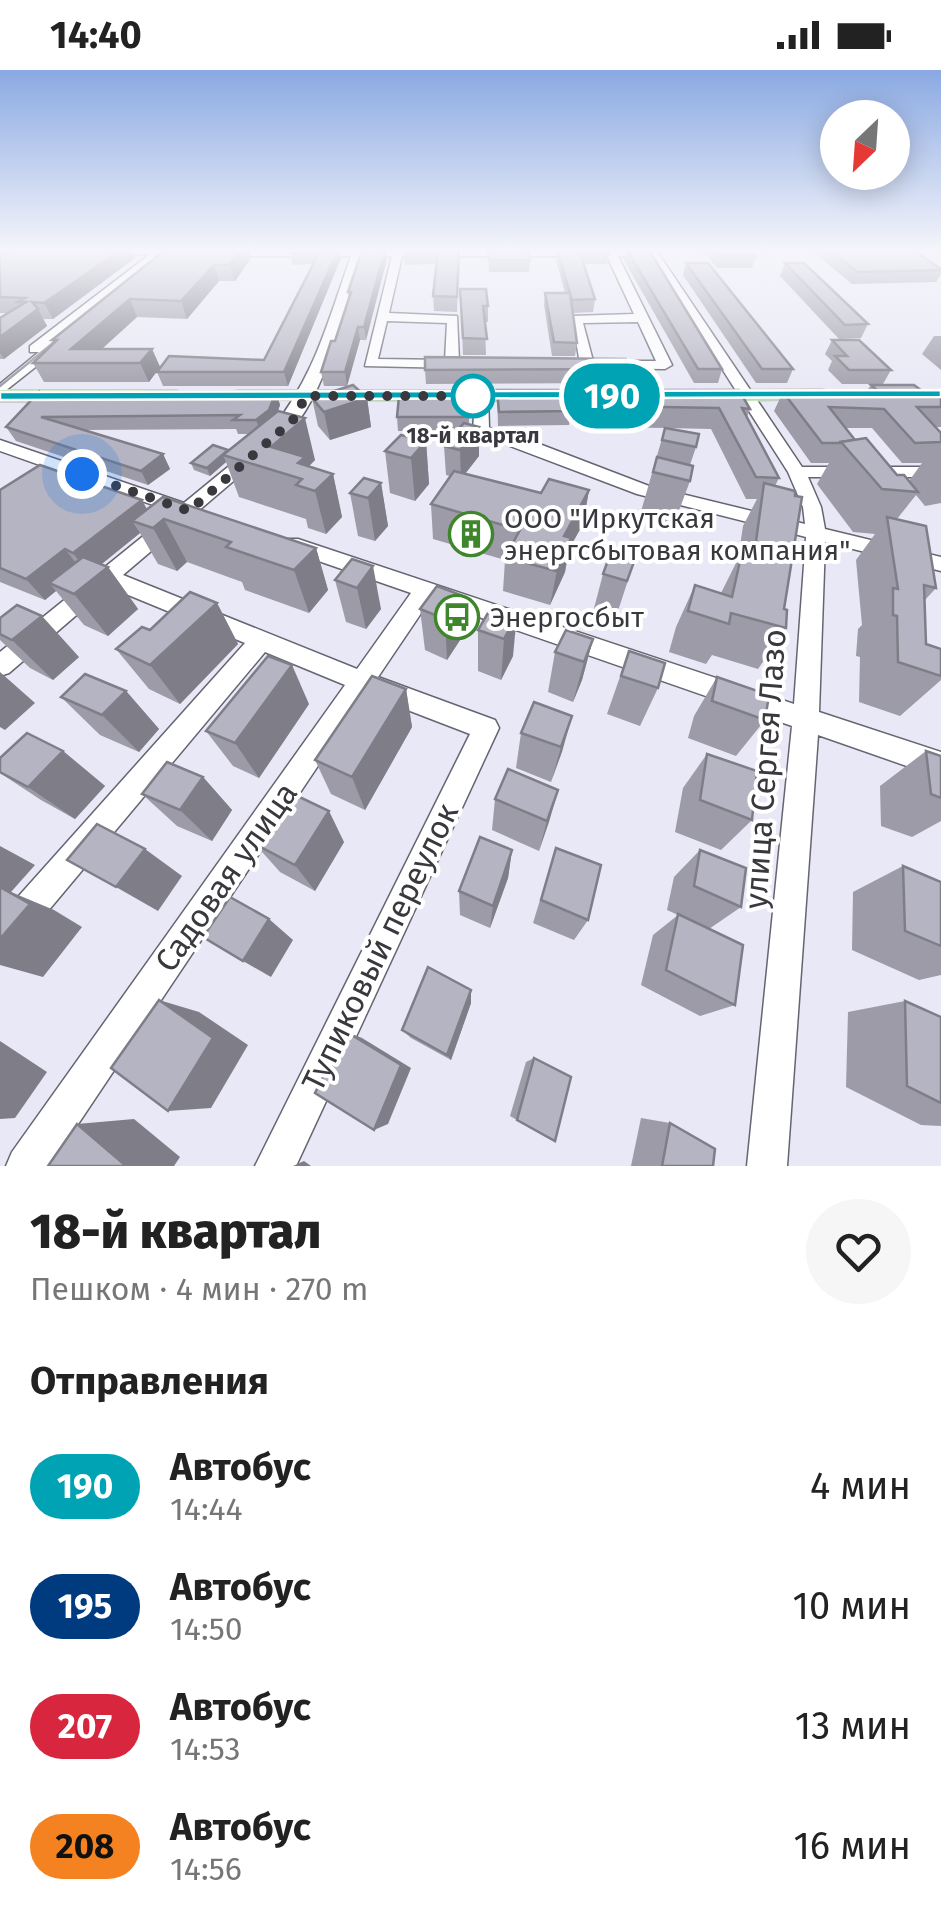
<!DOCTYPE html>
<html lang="ru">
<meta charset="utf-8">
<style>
:root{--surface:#fff;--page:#f6f6f6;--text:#222;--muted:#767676}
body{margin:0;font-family:"Fira Sans",sans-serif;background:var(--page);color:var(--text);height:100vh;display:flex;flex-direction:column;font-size:38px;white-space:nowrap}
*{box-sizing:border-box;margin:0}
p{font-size:32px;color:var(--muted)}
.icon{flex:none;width:55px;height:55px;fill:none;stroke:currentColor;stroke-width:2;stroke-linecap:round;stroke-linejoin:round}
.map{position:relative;height:1096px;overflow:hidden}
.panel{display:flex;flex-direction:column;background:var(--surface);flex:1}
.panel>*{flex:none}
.badge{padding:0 20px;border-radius:32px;font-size:35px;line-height:65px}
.needle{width:65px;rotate:205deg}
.tools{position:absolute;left:820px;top:30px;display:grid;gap:20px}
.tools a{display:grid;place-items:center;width:90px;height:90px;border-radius:50%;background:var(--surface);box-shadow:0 5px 25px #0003;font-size:50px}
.you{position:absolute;width:50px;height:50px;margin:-25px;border:8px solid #fff;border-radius:50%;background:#1a73e8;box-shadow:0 0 0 15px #1a73e833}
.map>.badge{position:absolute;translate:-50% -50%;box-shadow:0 0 0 5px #fff}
h2{padding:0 30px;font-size:38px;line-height:90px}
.round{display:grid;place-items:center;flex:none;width:105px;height:105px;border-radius:52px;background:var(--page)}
.summary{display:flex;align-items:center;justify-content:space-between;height:170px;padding:0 30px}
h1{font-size:48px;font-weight:800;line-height:75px}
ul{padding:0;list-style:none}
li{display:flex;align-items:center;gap:30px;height:120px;padding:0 30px}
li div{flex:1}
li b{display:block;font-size:38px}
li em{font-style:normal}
li .badge{min-width:110px;font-weight:700;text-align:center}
.status{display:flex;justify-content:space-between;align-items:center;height:70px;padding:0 50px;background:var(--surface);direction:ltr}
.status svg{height:28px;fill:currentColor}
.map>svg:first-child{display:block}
</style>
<div class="status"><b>14:40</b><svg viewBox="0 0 49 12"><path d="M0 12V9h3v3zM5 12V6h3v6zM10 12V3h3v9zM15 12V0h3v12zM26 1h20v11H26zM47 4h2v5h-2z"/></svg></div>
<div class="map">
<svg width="941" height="1096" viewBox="0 0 941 1096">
<rect width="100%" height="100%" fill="#e8e8f6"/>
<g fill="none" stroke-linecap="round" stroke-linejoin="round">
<defs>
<g id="minor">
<polygon points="71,180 182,180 194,183 162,185 51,273 62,276 0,325 0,314 39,282 30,282 30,276 149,185"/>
<path d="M656,180L802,397H941V407H808L821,437L825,459L941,487V501L825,472L819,642L941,682V708L818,665L787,1096H747L792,656L430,530L378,607L495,650L499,658L296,1096H255L470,664L366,624L50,1096H6L12,1082L345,615L265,582L12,884L0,889V847L245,573L109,517L9,603L0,606V582L173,442L0,381V370L184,433L245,383H257V391L123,505L357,599L411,523L284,479L281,474L284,469H298L794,634L806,467L637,424L473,362L475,326L488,323L489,358L508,362L649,416L805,454L803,437L788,402L650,186H618L672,295L665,299L587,298L580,294L572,246L634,244L607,186H402L389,243L457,246L459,291L463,294L456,298L365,296L392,186H361C347,230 320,353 275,371L267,366C315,306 326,257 351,186H221L216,183L221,180ZM387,251L447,253L445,290L378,289ZM638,252L656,291H593L583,253Z"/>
</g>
<g id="major">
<polygon points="822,319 829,321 829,329 703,332 693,326 703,320"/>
<polygon points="0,320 177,320 187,326 177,332 0,332"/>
<polygon points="238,320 637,320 647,326 637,332 231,330 231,322"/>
</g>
</defs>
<use href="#minor" stroke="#656571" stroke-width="3"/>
<use href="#major" stroke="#cbcbcd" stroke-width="2"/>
<use href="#minor" fill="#fff" fill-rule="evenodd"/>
<use href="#major" fill="#b3e0a8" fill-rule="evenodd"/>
<polyline stroke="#94949f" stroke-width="2.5" points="0,316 74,256"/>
</g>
<g fill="#9c9ba7" fill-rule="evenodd">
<polygon points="0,180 132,180 135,188 53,249 43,249 47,256 4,289 0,289 0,248 8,243 0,243"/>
<polygon points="165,180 249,180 251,188 235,211 219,211 187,249 137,247 102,279 152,279 160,297 149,312 44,312 33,293 54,273 52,270"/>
<polygon points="292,180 340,180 341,188 288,316 163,316 157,302 264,290 313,194 293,195 290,183"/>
<polygon points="362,180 386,180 387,189 366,270 360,270 347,316 324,316 321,302 335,271 349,229 348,222"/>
<polygon points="403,180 459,180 457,242 434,241 433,226 436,194 405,195"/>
<polygon points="488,180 530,190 529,202 489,202"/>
<polygon points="557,180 609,183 607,194 583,194 595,229 593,242 572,243 577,273 575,286 552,286 544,235 545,223 565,223 556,190"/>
<polygon points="626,180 649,180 722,299 718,313 694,313 624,190"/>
<polygon points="702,180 750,180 756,186 752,198 717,198"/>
<polygon points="811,180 913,180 941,199 941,204 936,212 852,214"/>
<polygon points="686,193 793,299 787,313 756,313 683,205"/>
<polygon points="785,193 868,254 861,268 839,269 780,206"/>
<polygon points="460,219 488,236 488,252 485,252 486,285 463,285"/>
<polygon points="934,266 941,266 941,300 922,284"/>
<polygon points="832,270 891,300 883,314 842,314 828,300 832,291 825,284"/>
<polygon points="630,299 627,313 426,314 425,300"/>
<path d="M871,315L922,321H941V357H935L941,363V433L925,436L916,425L897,449L936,518L924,531L926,574L941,579V610L900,646L859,632L860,587L856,586L858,559L862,555L856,490L875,464L853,462L817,414L829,393H811L774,341L783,322H866ZM845,358H872L902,393H922L909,411L897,405L855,370Z"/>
<polygon points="497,320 571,341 569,355 498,356"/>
<polygon points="600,320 750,339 747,347 779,408 775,416 786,558 758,599 712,585 706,594 669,582 676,557 695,515 721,523 738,489 743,456 757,429 746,429 711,359 666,358 696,377 690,395 690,411 674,454 640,445 665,358 601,357 596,341"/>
<polygon points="39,322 43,328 105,328 276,322 280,335 278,341 315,390 308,397 333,404 342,447 326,464 308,458 306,449 239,427 226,392 210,406 194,400 191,393 228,380 249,364 238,364 236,359 85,360 163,384 170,399 148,415 16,371 6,357"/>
<polygon points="312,328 367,328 371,357 330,370 318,356"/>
<polygon points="397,347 469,347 469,354 479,357 479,386 465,404 541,423 589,420 583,454 569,479 565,502 550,535 503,521 505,490 433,469 431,434 450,406 446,405 444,376 457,361 398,361"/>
<polygon points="426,371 429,414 415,431 390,423 385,381"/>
<polygon points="381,413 388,456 375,471 358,466 350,423"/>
<polygon points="0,420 147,439 316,478 328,520 309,543 245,520 242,512 187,492 177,501 158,494 140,463 102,494 108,497 138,539 108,566 84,555 56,521 45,530 0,512"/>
<polygon points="352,489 381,539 366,559 346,552 335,510"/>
<polygon points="635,489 614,553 592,546 603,504"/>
<polygon points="437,516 462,567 447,590 425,580 420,539"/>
<polygon points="217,533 238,574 180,634 149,619 116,579 150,560"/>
<polygon points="492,536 513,586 501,610 478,601 478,560"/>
<polygon points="0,548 79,587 53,610 30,598 0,570"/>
<polygon points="593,569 582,610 573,632 548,622 555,582"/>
<polygon points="629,581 658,618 640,656 607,644"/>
<polygon points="717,607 765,650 736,686 688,668 694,646"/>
<polygon points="406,619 412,657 365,740 331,724 315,690"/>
<polygon points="126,621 159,659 139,682 100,665 61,627"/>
<polygon points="309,634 259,708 233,696 206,661"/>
<polygon points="572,646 551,712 516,698 521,663"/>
<polygon points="63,681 105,716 75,749 41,730 0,703 0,688"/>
<polygon points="926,681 941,686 941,751 912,767 881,756 880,716"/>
<polygon points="707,684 752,750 721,780 675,762 683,718"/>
<polygon points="203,707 232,740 212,771 177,756 142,724"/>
<polygon points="558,720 539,781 492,760 495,729"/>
<polygon points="344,772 315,821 280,802 255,774"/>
<polygon points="556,778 588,850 574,870 533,853"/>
<polygon points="512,780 508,808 490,858 460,845 459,821"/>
<polygon points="700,780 741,837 709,859 735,935 700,946 641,915 653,865 678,845 667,840 674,807"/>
<polygon points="903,796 941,812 941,905 919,910 852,880 853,822"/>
<polygon points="471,920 471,933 451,990 411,968 402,960"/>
<polygon points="905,931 941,947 941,1056 921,1055 846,1017 848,942"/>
<polygon points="534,988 517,1050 510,1046 526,992"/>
<polygon points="641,1048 670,1053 713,1096 631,1096"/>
</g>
<g fill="#7f7e88">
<polygon points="121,180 132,180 135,188 53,249 44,233"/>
<polygon points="241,180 249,180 251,188 235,211 230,195"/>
<polygon points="338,180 340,180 341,188 288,316 284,302"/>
<polygon points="385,180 387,189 366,270 364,257"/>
<polygon points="214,195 219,211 187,249 181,231"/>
<polygon points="130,229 137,247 86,293 71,279"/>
<polygon points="38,239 47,256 4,289 0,283 0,267"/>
<polygon points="358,257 360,270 347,316 345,302"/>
<polygon points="152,279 160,297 149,312 140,293"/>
<polygon points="276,322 280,335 273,354 261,364 256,350"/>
<polygon points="367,328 371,357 330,370 324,342"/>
<polygon points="305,348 315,390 301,404 271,377"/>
<polygon points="479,357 479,386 461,409 460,380"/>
<polygon points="426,371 429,414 415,431 411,388"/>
<polygon points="163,384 170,399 148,415 141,401"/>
<polygon points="223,385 226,392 210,406 207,398"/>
<polygon points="333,404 342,447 326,464 315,421"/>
<polygon points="381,413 388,456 375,471 368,428"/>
<polygon points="589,420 583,454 569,479 565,502 550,535 564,466"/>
<polygon points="142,430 154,452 132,451 140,463 89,504 73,483"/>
<polygon points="164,449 187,492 177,501 153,458"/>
<polygon points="316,478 328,520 309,543 294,500"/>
<polygon points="65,479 82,501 49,513 56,521 45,530 26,509"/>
<polygon points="373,496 381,539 366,559 357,518"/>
<polygon points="108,497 138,539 108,566 74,524"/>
<polygon points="461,525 462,567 447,590 445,549"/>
<polygon points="217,533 238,574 180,634 150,595"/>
<polygon points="517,544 513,586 501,610 504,569"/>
<polygon points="42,546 79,587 53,610 12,570"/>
<polygon points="593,569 582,610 573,632 584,592"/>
<polygon points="292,595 309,634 259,708 235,673"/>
<polygon points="0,602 35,633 5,660 0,657"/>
<polygon points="406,619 412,657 365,740 352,707"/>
<polygon points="126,621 159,659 139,682 102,645"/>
<polygon points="572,646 562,682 551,712 561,677"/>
<polygon points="63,681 105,716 75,749 28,717"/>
<polygon points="203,707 232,740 212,771 180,740"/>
<polygon points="558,720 549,752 539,781 547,751"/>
<polygon points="329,741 344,772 315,821 295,795"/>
<polygon points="0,776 35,795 11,822 54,840 82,857 43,907 0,895"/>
<polygon points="145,779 182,806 158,841 116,817"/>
<polygon points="512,780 508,808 490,858 493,836"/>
<polygon points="269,849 293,870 271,907 243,891"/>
<polygon points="471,920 471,933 451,990 447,985"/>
<polygon points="159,930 199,942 248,975 211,1038 168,1041"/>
<polygon points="345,961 362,968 411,998 388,1054 374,1060"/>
<polygon points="0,971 47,1002 15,1048 0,1049"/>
<polygon points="134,1049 180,1087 174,1096 126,1096 77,1054"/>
<polygon points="304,1091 311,1096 293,1096"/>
</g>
<g fill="#b5b4c2" stroke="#7f7e88" stroke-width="2.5">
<polygon points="13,180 121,180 44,233 32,232 38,239 0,267 0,248 26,232 18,232 25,228 0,227 0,187"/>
<polygon points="165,180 241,180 230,195 214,195 181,231 130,229 71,279 152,279 140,293 33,293 57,270 52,270"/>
<polygon points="292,180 338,180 284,302 157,302 169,286 264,290 319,183 290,183"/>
<polygon points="362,180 385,180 364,257 358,257 345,302 321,302 331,271 335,271 351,222 348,222"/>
<polygon points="404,180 459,180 457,227 433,226 438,180"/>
<polygon points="488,180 528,180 530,190 489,190"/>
<polygon points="557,180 607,180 609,183 580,183 595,229 572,230"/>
<polygon points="627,180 649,180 722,299 698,299"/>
<polygon points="715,180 750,180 756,186 721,186"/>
<polygon points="830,180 913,180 941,199 941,200 857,202"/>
<polygon points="686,193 708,193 793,299 762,299"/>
<polygon points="785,193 804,193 868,254 845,255"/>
<polygon points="460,219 486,219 488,236 483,236 487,269 463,268"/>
<polygon points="545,223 570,223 577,273 554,272"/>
<polygon points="832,270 859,270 891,300 849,300 835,286 847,286"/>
<polygon points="425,287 626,289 630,299 425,300"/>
<polygon points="353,315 367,328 324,342 312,328"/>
<polygon points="871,315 914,315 922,321 941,321 941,337 917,337 941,363 941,372 915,373 884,339 829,337 855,370 841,372 842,373 822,373 783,322 879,322"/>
<polygon points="497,320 565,320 571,341 499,342"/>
<polygon points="600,320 739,320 750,339 742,338 779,408 756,407 719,338 605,336"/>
<polygon points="39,322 40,328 105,328 139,327 143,322 276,322 269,340 256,350 233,350 240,345 41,347 163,384 141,401 6,357"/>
<polygon points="399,326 467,327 469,347 397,347"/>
<polygon points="278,341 305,348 271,377 305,387 298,393 333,404 315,421 296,415 302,409 223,385"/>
<polygon points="464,353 479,357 460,380 444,376"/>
<polygon points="665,358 699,364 696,377 662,370"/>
<polygon points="401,365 426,371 411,388 385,381"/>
<polygon points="866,368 897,405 904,405 918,422 882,419 841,372"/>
<polygon points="213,375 228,380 207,398 191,393"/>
<polygon points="657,387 693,396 690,411 653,402"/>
<polygon points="40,395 142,430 73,483 65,479 26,509 0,498 0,420"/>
<polygon points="454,401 541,423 549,409 589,420 564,466 571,468 556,501 505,487 520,460 431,434"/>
<polygon points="364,408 381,413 368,428 350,423"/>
<polygon points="764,413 795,421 795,426 802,427 784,539 787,540 786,558 731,543 729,554 688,541 695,515 732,527 742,482 754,486"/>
<polygon points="163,427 316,478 294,500 226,477 231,472 164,449 153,458 132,451"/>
<polygon points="887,447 926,456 936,518 924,515 926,574 941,579 941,606 898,592 897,546 893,545 893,518 898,519"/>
<polygon points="611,482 635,489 627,511 603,504"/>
<polygon points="83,487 108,497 74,524 49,513"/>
<polygon points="352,489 373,496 357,518 335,510"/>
<polygon points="437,516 461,525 445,549 420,539"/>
<polygon points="190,522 217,533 150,595 116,579 142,557 150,560"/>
<polygon points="17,535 42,546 12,570 0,564 0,548"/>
<polygon points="492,536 517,544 504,569 478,560"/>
<polygon points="566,560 593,569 584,592 555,582"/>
<polygon points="629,581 665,593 658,618 621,606"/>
<polygon points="268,586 292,595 235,673 206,661"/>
<polygon points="85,604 126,621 102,645 61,627"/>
<polygon points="372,606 406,619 352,707 315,690"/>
<polygon points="717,607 769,625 765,650 712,631"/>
<polygon points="534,632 572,646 561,677 521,663"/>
<polygon points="27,663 63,681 28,717 0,702 0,688"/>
<polygon points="926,681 941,686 941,728 931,724"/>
<polygon points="707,684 757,701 752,750 700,730"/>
<polygon points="167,692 203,707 180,740 142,724"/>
<polygon points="508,699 558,720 547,751 495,729"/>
<polygon points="291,723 329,741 295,795 255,774"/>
<polygon points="97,754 145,779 116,817 67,790"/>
<polygon points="480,767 512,780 493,836 459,821"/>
<polygon points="556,778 601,795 588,850 541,830"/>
<polygon points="700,780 746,798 741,837 694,816"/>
<polygon points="903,796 941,812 941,876 905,861"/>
<polygon points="0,817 30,834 0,869"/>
<polygon points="230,827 269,849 243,891 203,867"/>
<polygon points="678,844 743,875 735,935 666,900"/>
<polygon points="428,897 471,920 447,985 402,960"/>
<polygon points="159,930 213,968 168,1041 111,998"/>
<polygon points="905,931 941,947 941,1033 907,1016"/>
<polygon points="345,961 401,995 374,1060 315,1023"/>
<polygon points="534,988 571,1007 555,1071 517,1050"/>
<polygon points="670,1053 715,1079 713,1096 662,1096"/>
<polygon points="77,1054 126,1096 48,1096"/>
</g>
<linearGradient id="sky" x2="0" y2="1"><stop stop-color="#8aa9e2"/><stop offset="0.54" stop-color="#f5f5fb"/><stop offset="1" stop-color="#f5f5fb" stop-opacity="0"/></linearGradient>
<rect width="941" height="333" fill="url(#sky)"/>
<polygon fill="#00a3b4" stroke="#fff" stroke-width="2.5" points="941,320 941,327 0,330 0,322"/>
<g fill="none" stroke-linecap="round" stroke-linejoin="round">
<polyline stroke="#38383e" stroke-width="10" stroke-dasharray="0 18" points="82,404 189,441 293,350 306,326 483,326 473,326"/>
</g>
<defs>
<symbol id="building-ring" viewBox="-11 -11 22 22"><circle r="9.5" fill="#fff" stroke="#3f852b" stroke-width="1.5"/><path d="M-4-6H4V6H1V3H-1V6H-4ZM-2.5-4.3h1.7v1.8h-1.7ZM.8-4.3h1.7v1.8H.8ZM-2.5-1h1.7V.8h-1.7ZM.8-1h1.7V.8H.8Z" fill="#3f852b"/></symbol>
<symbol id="bus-ring" viewBox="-11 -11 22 22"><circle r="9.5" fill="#fff" stroke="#3f852b" stroke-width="1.5"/><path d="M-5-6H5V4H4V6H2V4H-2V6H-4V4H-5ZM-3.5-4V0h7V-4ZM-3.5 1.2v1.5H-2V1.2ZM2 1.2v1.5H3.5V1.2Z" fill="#3f852b"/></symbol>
</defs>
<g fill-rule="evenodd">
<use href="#building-ring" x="446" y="439" width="50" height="50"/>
<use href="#bus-ring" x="432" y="522" width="50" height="50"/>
</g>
<circle fill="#fff" stroke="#00a3b4" stroke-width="5" cx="473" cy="326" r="20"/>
<g text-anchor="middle" stroke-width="8" stroke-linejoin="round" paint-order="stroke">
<g font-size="22" font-weight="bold" fill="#38383e" stroke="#fff">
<text x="473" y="373">18-й квартал</text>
</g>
<g font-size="28" fill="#38383e" stroke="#fff" text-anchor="start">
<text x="504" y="458">ООО "Иркутская<tspan x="504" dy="32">энергсбытовая компания"</tspan></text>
<text x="490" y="557">Энергосбыт</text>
</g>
<g font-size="32" fill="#38383e" stroke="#fff">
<text transform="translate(765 699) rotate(-86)" y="11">улица Сергея Лазо</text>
<text transform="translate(226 807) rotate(-55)" y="11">Садовая улица</text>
<text transform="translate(380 877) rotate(-64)" y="11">Тупиковый переулок</text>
</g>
</g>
</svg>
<div class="tools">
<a><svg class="needle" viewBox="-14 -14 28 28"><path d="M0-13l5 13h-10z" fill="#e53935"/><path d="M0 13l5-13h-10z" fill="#767676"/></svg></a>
</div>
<div class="you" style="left:82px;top:404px"></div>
<b class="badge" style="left:612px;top:326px;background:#00a3b4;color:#fff">190</b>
</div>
<section class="panel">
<div class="summary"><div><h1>18-й квартал</h1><p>Пешком · 4 мин · 270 m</p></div><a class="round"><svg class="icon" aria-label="heart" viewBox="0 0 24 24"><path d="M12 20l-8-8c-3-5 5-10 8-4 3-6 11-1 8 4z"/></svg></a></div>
<h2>Отправления</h2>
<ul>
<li><span class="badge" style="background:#00a3b4;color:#fff">190</span><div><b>Автобус</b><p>14:44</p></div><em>4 мин</em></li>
<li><span class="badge" style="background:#003b80;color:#fff">195</span><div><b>Автобус</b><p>14:50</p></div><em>10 мин</em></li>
<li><span class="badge" style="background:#d7263d;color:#fff">207</span><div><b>Автобус</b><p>14:53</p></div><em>13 мин</em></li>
<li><span class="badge" style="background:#f58220;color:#111">208</span><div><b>Автобус</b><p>14:56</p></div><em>16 мин</em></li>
</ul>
</section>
